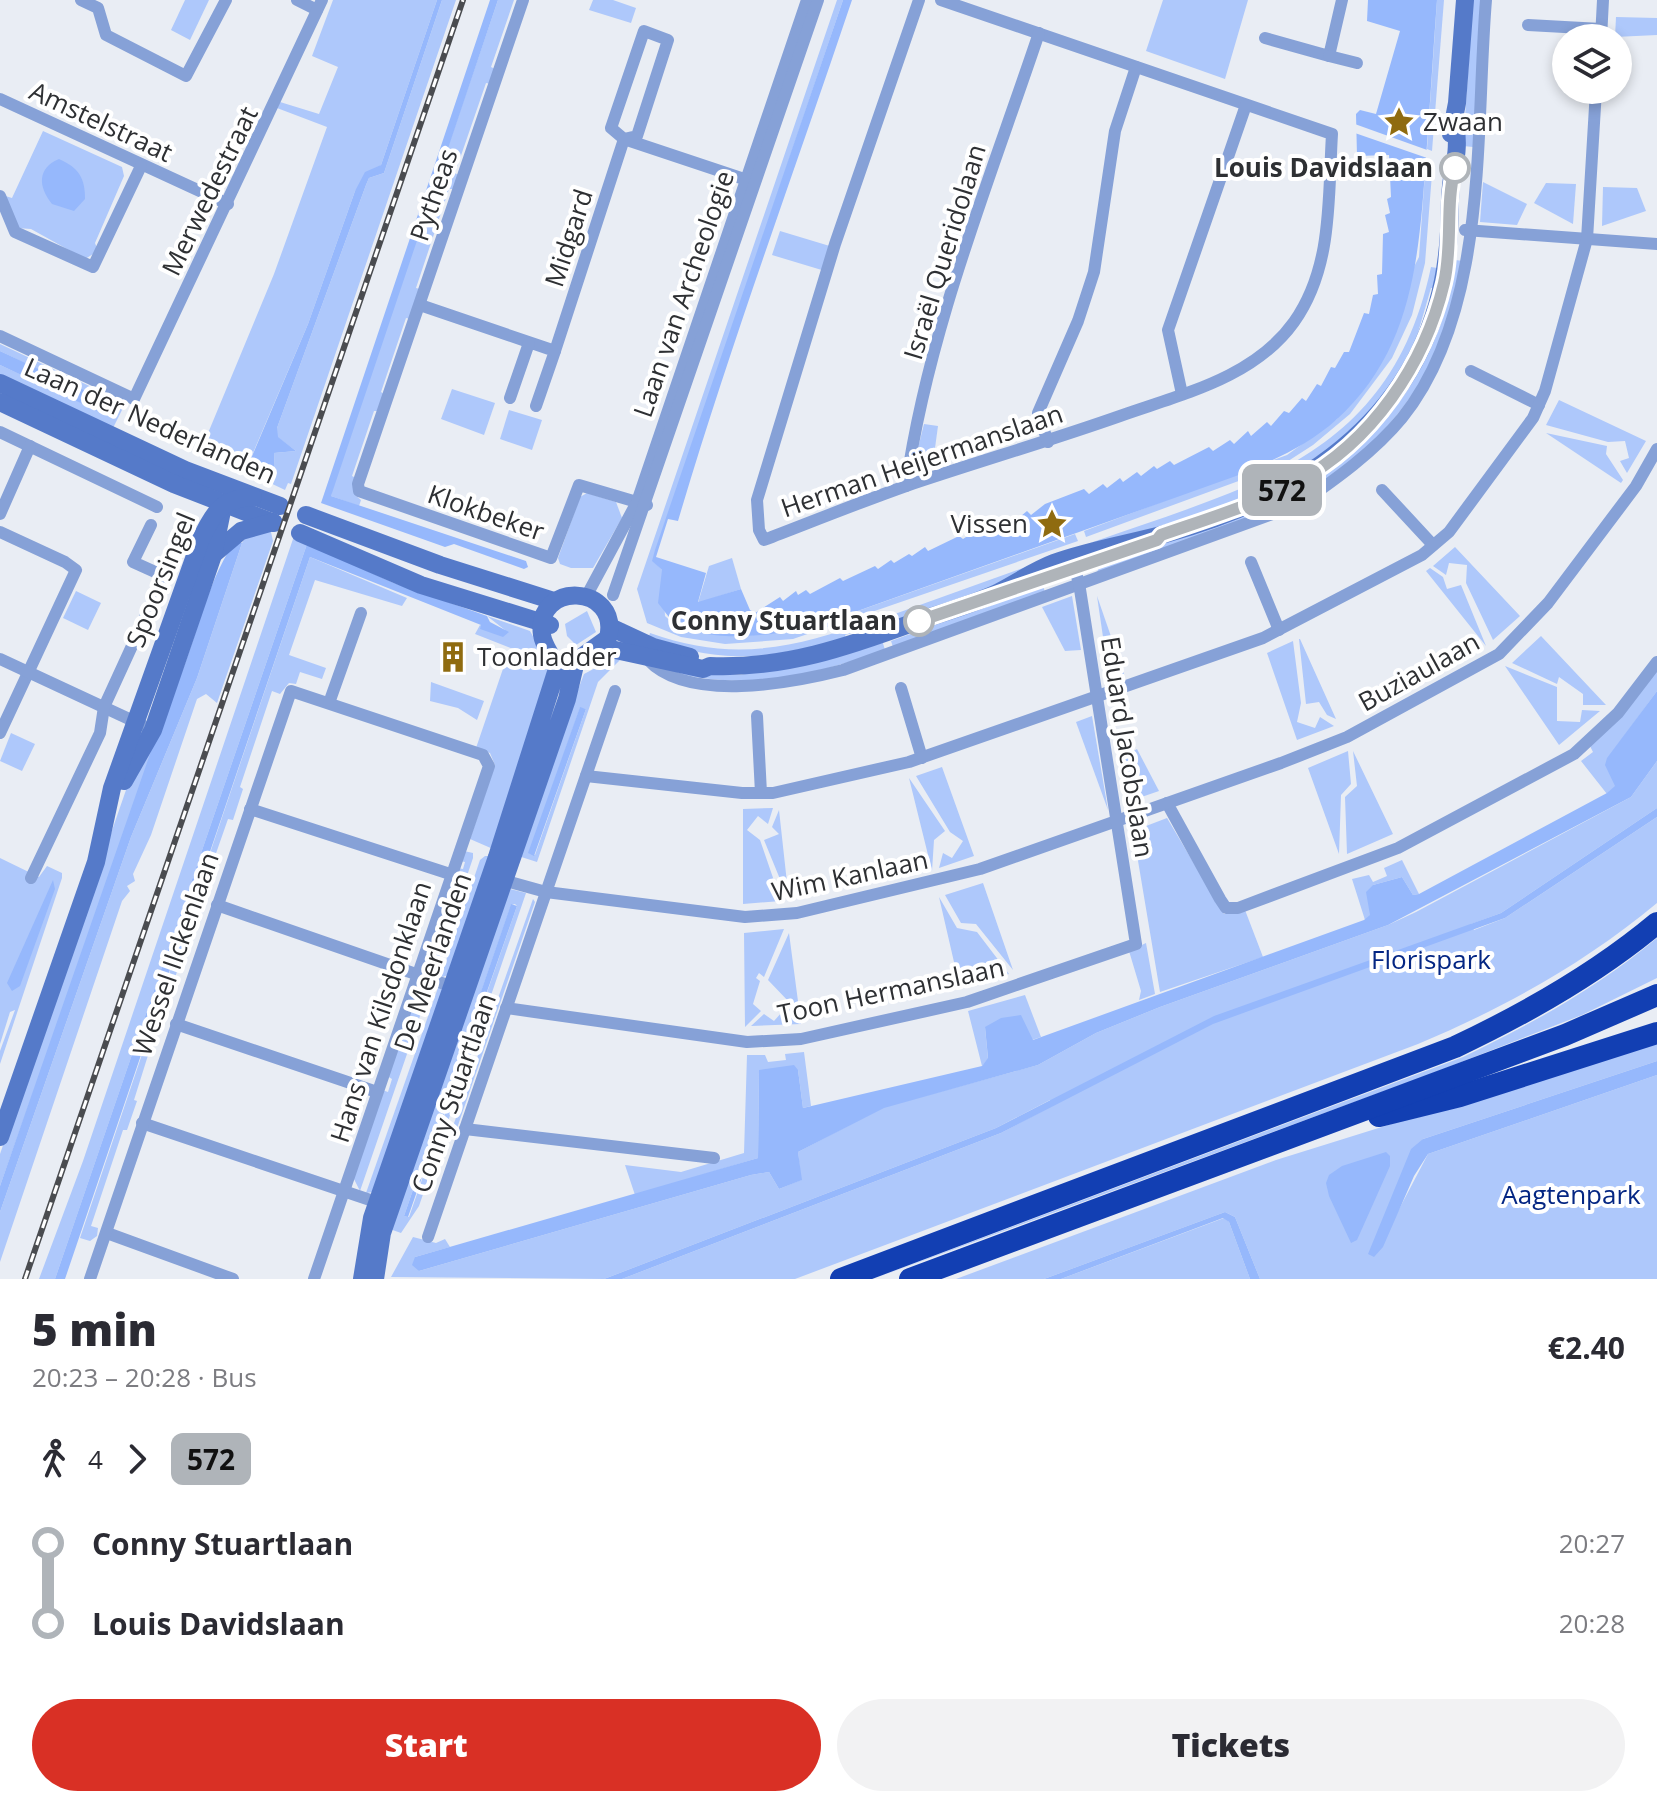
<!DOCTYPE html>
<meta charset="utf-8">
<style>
:root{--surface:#fff;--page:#f2f2f3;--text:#2b2b33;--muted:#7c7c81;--accent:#d93025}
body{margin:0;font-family:"Open Sans",sans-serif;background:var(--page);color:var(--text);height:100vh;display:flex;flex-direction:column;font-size:30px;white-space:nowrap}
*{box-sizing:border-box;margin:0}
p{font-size:26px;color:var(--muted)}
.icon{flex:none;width:44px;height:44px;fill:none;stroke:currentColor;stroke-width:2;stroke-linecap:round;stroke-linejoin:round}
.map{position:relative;height:1279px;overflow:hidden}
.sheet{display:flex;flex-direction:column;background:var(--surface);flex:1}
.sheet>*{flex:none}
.badge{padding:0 16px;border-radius:12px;font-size:28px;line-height:52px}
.controls{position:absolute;left:1552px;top:24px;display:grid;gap:16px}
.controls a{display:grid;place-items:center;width:80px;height:80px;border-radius:50%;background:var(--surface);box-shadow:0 4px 12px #0003;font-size:40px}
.map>.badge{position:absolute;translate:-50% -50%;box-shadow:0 0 0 4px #fff}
.legs{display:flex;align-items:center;gap:12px;height:88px;padding:0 32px;font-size:26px}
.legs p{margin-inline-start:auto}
.overview{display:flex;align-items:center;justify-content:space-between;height:136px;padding:0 32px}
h1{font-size:44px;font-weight:800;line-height:60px}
.primary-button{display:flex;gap:16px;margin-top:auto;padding:16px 32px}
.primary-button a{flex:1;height:92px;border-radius:48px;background:var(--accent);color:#fff;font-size:32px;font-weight:800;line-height:92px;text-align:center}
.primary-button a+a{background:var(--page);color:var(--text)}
ul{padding:0 32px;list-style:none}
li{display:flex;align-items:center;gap:28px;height:80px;font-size:30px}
li i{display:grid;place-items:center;width:12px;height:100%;margin:0 10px;background:currentColor}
li i::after{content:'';width:20px;height:20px;margin:-10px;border:6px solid;border-radius:50%;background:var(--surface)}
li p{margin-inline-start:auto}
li:first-child i{background:linear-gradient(#0000 50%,currentColor 0)}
li:last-child i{background:linear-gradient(currentColor 50%,#0000 0)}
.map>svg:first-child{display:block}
</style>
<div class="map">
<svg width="1657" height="1279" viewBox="0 0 1657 1279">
<rect width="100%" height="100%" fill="#e9edf4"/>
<g fill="#aec8fb" fill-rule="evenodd">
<polygon points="185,0 209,0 190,40 171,30"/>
<polygon points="333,0 437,0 381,165 355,191 308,324 250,460 275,473 274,453 296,451 277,437 277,428 366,185 369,178 384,173 442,0 456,0 291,484 288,483 285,490 201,450 274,274 327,127 277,108 280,102 319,114 338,67 312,56"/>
<polygon points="498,0 514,0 491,67 495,69 491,84 486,83 455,173 458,175 454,189 449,189 416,288 420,289 410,319 406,318 381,392 384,394 377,411 374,411 352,476 356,478 355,495 361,500 359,506 331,496 332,487"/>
<polygon points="593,0 613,0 636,8 631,23 589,10"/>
<path d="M837,0H843L653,561L662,570L665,616C695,645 772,635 810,628L1075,534L1078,541L793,639L725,644L681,637L647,623L637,589Z"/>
<polygon points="1163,0 1248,0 1225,79 1146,51"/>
<polygon points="1437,0 1444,0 1432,151 1427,149"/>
<polygon points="1473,0 1482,0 1473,147 1463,146"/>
<polygon points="1616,17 1657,18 1657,35 1615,37"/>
<polygon points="43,131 122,167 124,176 95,243 98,251 85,259 31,229 17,228 2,195 12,198"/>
<polygon points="1426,159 1433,161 1425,263 1412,315 1392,358 1350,414 1313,445 1282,465 1086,537 1084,531 1287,455 1337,419 1419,257"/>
<polygon points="1483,182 1527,204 1517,225 1480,222"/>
<polygon points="1546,183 1576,184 1573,224 1534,203"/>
<polygon points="1603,187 1637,188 1646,211 1602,226"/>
<polygon points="780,231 833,247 825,271 772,255"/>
<path d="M1455,260L1464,261C1457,288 1452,319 1441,344C1409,413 1358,465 1292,502L1097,574L1099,564L1281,497L1343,458L1370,434L1450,286Z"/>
<path d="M1431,267L1437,268L1435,288H1431L1410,360L1354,433L1259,493L1148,534L1090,543C1250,486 1391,458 1431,267Z"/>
<polygon points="0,344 115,398 123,408 113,428 0,376 0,365 102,412 106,402 0,351"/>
<polygon points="452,389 495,403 484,435 441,419"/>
<polygon points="1559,400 1646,441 1627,473 1620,461 1629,458 1625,441 1608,442 1546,425"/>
<polygon points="509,410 542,420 532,450 500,439"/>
<polygon points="924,424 938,426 932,470 914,464"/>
<polygon points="1546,433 1607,446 1606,454 1623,480 1621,483"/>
<polygon points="587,493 616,502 622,518 593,568 571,568 560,564 558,558 580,497"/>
<polygon points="263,531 271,532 273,541 217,703 206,694 197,699 151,835 133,874 135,881 127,886 130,891 122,901 0,1262 0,1212 131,837 197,678 242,543 246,537"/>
<polygon points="293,539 307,544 77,1215 55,1279 39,1279 83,1161"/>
<polygon points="1455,547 1520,616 1493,640 1466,583 1467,565 1449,563 1446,575 1433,566"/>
<polygon points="1079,548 1001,585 883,628 878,620"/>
<polygon points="310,557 407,598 402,606 315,580 289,655 326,668 322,679 300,672 296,684 289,683 280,694 272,691 240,787 243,789 233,820 228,819 206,882 211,884 200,918 195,917 167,1002 170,1004 160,1034 155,1033 134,1100 137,1101 127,1130 123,1130 91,1226 98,1228 97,1236 90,1241 80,1238"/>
<polygon points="732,558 741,589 698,603 709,566"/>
<polygon points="1430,568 1443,577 1447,589 1461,585 1486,646 1426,571"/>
<polygon points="1042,583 1045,592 893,647 891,641 924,629 923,625"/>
<polygon points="76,591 101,603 88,630 63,618"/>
<polygon points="1072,596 1081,650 1065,651 1042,607"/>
<polygon points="1097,596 1124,674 1109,678"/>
<polygon points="587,611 596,632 576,645 567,636 565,624"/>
<polygon points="487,616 530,631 551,669 493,849 470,839 495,765 490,753 476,748 506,660 518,660 521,652 475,634 480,625 505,634 505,630"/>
<path d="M874,620L876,626L845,635L846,638C763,660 731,664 648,640L650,633C734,663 793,648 874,620Z"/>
<polygon points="1541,636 1606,705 1583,705 1583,694 1559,677 1557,684 1512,663"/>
<polygon points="1299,639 1300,639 1336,719 1327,715 1319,702 1306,704"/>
<path d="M882,640L885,650C818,674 748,691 677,673L741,675Z"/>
<polygon points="1293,641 1301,703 1297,722 1315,728 1320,717 1334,726 1297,740 1267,653"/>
<path d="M620,655L622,658L598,682L537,862L515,855L584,674ZM580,708L586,709L535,855L529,853Z"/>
<polygon points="1505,666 1557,687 1557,721 1580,722 1582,710 1600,711 1559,745"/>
<polygon points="1657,670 1657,691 1608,758 1616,786 1607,794 1581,761 1593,752 1590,746"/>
<polygon points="431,682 484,701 477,720 458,708 430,701"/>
<polygon points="1092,716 1108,810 1076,722"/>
<polygon points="164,723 0,1186 0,1154 126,790"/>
<polygon points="11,733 35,744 22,771 0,761"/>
<polygon points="1137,749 1159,791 1130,801 1122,758"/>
<polygon points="1348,751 1351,784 1341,795 1339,854 1308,768"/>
<polygon points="1353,751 1393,834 1347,854 1345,797 1357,786"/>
<path d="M1657,761V808L1501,913L1471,924L1474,930L1505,918L1657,817V903C1585,963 1504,1008 1418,1044L795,1279H622L1001,1133L1052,1106L1050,1100L996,1128L604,1279L391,1277L413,1237L436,1243L445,1239L450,1247L415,1257L419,1271L751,1175L769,1172L779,1189L801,1180L798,1152L884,1107L1038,1065L1096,1033L1160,1007L1388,925L1416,912L1631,797Z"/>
<polygon points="942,767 974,856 939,868 943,853 952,858 963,841 950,832 916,776"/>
<polygon points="909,778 945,831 934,840 932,871"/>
<polygon points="773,808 768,824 758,816 747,830 760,840 781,901 743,904 743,809"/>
<polygon points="779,810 789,901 764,840 779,834 772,827"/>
<polygon points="1167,818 1224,914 1245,910 1263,957 1160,992 1133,831"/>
<polygon points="464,851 473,853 473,858 434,974 427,967 457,868 463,869 465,862 460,861"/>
<polygon points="485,856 489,856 450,974 443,977 441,976 480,860"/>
<polygon points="0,858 39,877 47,866 62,873 62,878 0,1064 0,1051 15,1010 10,1012 0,1044"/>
<polygon points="1402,860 1419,894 1413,895 1402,877 1373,885 1370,916 1365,920 1352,879 1369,875 1373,882 1387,876 1384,868"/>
<polygon points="983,883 1013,970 976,924 961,923 945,895"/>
<path d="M510,889L526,893L419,1206L401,1233L387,1228ZM515,904L517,906L409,1217L404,1216L511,905Z"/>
<polygon points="939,897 957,928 977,932 1009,974 960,988"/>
<polygon points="533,899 535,902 455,1134 452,1129"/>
<polygon points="784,929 764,977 759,973 756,978 760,981 753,1004 761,1011 745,1027 744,933"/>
<polygon points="789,933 801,1024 751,1026 764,1014 774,1021 790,1003 768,980"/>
<path d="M1657,938V978L1582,1015L1428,1075L873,1279L1463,1057C1532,1024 1598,987 1657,938Z"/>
<polygon points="1146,943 1155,994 1139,1000 1141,991 1129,951"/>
<polygon points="426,983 431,984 360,1191 353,1177 382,1090 388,1092 392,1079 387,1076 418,987"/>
<polygon points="439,985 444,994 373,1192 366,1193"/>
<polygon points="1025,995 1041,1037 1032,1040 985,1027 988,1059 982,1066 968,1011"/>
<polygon points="1657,1041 1657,1061 1423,1139 1395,1217 1428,1154 1657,1075 1657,1279 1260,1279 1235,1217 1225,1212 1044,1279 956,1279 1276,1160"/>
<polygon points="804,1052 811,1106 803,1108 798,1070 759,1071 758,1158 635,1195 625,1165 681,1172 744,1153 747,1055 765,1055 768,1062 786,1060 785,1054"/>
<polygon points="1224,1218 1229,1222 1250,1279 1061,1279"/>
</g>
<g fill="#96b8fc">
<polygon points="437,0 442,0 384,173 369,178 366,185 277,428 278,437 296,451 274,453 275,473 250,461 308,324 355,191 365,172 381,165"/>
<polygon points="490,0 498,0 331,496 526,561 528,567 524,569 454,544 445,547 321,503"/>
<path d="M843,0H852C794,173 730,345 678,521L668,519L656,557L706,573L698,602L741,589L750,610L755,613L780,597L783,601L796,591L798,595L806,590L810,594L840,578L843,581L875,566L878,569L891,560L894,563L909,554L912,556L925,547L928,551L959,536L963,539L977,530L980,533L993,523L997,526L1011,518L1015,521L1027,511L1031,515L1045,504L1084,489L1089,494L1103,484L1107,488L1120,478L1123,482L1137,472L1141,476L1154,466L1157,469L1170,461L1174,465L1209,447L1213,451L1230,440L1234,444L1248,431L1251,436L1267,422L1271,426L1284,411L1289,413L1302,398L1306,401L1317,384L1321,386L1331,367L1335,368L1344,352H1349L1364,313L1369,314L1373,295L1378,294L1377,275L1382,274L1383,234L1389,232L1385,215L1390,213L1387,199L1391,197L1389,155L1357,156L1356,114L1360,110L1376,114L1400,31L1367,21L1368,0H1437C1433,53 1430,105 1426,158C1419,254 1414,350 1336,420C1307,446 1272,461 1236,476L810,628C765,636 719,643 675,625L658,603L662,570L652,561L655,550Z"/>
<path d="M59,159C79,168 85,178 85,199L74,211L52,204C38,187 37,168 59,159Z"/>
<polygon points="0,351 107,401 102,413 0,365"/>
<path d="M235,541L242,543L197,678L131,837L0,1212V1186L167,705C195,653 202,589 235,541Z"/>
<polygon points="307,544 394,583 487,616 490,622 509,632 503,637 480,629 481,625 310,557 65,1279 55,1279"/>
<polygon points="1657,691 1657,761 1631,797 1388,925 1160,1007 1096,1033 1038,1065 884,1108 798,1152 802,1180 779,1189 769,1172 751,1175 419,1271 412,1265 415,1257 758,1158 759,1070 794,1065 798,1070 803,1108 982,1066 988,1058 985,1027 1001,1018 1021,1015 1033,1040 1364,920 1370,915 1366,892 1373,885 1402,877 1413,895 1419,894 1607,793 1615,786 1605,765 1607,758"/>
<polygon points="580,707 586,709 534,856 528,853"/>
<polygon points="1657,808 1657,817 1505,918 1213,1024 1001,1133 622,1279 604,1279 996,1128 1214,1016 1501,913"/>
<polygon points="53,880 55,889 20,986 12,991 7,983"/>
<polygon points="511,904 517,906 408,1217 404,1216"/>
<polygon points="1657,1061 1657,1075 1428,1154 1414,1176 1383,1247 1374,1257 1368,1254 1411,1149 1423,1139"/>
<polygon points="1386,1152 1390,1156 1390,1166 1357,1240 1351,1243 1329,1196 1326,1183 1329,1175 1342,1166"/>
<polygon points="1225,1212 1235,1217 1260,1279 1250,1279 1229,1222 1223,1218 1061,1279 1044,1279"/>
</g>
<polygon fill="#e9edf4" points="1352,123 1430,151 1430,159 1352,132"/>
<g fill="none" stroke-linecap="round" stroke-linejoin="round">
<g stroke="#86a1d7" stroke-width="12">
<polyline points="81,0 98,8 106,35 186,76 226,0"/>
<polyline points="297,0 317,10"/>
<polyline points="523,0 358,484 359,491 551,558 579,485 647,505"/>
<path d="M919,0L835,244L757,500L759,530L764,540C811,522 858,503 906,486C977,462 1049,441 1120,416C1182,394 1254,378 1294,322C1333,267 1328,198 1332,134L941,0"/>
<polyline points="1528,25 1601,29"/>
<polyline points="1265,38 1329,56 1342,0"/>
<polyline points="1601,38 1603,0"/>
<polyline points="1329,56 1357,63"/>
<polyline points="0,99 228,204"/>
<polyline points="0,196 15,232 93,267 141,166"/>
<polyline points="1465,230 1657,244"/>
<polyline points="420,305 555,351 536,406"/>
<polyline points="0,336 134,399 322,0"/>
<polyline points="555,351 624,139 637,136 668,40 644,31 611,128 624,139 753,182"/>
<polyline points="1471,371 1539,405"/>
<polyline points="1182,394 1168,330 1246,105"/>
<polyline points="510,398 529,343"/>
<polyline points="0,432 157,507"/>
<polyline points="1048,442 1038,413 1078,321 1094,272 1115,131 1136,67"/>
<path d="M906,486C928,331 989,182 1039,33"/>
<polyline points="1382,490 1433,545"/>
<polyline points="0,514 30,446"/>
<polyline points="0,532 65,562 76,570 0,733"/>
<polyline points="1251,562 1279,630"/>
<polyline points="587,595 637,502 807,0"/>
<polyline points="613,595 818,0"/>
<polyline points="0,659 142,725"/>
<path d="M648,660C688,703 792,683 843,670L1300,504C1336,479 1374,452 1402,418C1489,310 1475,132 1486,0"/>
<polyline points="901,688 922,758"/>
<polyline points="329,703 361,613"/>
<polyline points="757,716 761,793"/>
<polyline points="586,776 742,793 773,793 909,762 1263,638 1422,555 1449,532 1533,418 1545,391 1587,239 1596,90"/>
<polyline points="1167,803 1220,899 1226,908 1238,908 1398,848 1574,754 1618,713 1657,662"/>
<polyline points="250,809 450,874"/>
<polyline points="31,878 100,733 104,707 164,576 133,562 151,525"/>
<polyline points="499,879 546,892 745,917 797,913 980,869 1281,763 1347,737 1499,654 1548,603 1636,486 1657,449"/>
<polyline points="217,905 459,989"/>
<polyline points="506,1008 747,1042 801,1039 967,1002 1136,944 1079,583 1071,557"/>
<polyline points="176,1024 377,1092"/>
<polyline points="142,1123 382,1204"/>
<polyline points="465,1129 714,1158"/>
<polyline points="107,1233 233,1279"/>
<polyline points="428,1237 615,691"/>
<polyline points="90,1279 291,691 483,755 489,766 314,1279"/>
</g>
<g stroke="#557ac9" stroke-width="18">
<polyline points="1451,134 1457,103 1465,0"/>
<polyline points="0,383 185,470 280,506"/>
<polyline points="0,402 174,484 274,523"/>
<polyline points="306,515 440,565 554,601"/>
<polyline points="300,533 421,585 550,625"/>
<polyline points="215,553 241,531 273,522"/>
<polyline points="610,627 653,647 690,657"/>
<path d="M611,649L703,669L710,666C784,669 847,647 915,622C942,613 970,605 995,594C1015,584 1033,571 1054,563C1090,550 1128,544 1165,534C1319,492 1440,402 1449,232C1450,215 1449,195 1452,178C1456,159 1459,144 1455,124"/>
<polyline points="124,781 153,730 213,555 223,506"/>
<path d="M0,1137L96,862L112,788L201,539C213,513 222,498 253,497"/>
<path d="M362,1279L372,1218L497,857L557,669C554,657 544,648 542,635C534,580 621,584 608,638L576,661L567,699L382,1233L375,1279"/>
</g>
<g stroke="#123fb3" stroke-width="22">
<polyline points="1379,1116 1460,1096 1657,1033"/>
<path d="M841,1279L1455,1047C1527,1013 1596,974 1657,923"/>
<polyline points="910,1279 1565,1035 1657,995"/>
</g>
<defs>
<polyline id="rail" points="25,1279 463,0"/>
</defs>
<use href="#rail" stroke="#4a4c50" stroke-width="6"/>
<use href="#rail" stroke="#fff" stroke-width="3" stroke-dasharray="9" stroke-linecap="butt"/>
</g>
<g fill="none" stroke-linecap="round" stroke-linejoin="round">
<defs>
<path id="line-1" d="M919,621L1157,540L1161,535C1207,519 1254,505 1297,482C1372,442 1425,364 1444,283C1453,245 1445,205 1455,168"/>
</defs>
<use href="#line-1" stroke="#fff" stroke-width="18"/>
<use href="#line-1" stroke="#afb4b9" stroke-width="12"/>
</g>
<defs>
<symbol id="sight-bare" viewBox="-9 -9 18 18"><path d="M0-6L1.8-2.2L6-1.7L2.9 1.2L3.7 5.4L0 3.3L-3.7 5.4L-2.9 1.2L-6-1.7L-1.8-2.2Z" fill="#8f6b10" stroke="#fff" stroke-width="2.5" paint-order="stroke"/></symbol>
<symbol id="building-bare" viewBox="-9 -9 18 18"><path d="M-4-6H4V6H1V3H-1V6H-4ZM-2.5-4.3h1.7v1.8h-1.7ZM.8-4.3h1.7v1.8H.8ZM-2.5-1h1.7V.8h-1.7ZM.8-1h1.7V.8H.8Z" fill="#8f6b10" stroke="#fff" stroke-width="2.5" paint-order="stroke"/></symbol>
</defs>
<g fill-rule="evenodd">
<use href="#sight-bare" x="1377" y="100" width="44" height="44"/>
<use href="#sight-bare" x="1030" y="502" width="44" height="44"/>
<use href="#building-bare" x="431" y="635" width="44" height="44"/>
</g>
<g fill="#fff" stroke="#afb4b9" stroke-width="4">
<circle cx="1455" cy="168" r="14"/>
<circle cx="919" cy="621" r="14"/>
</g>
<g text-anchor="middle" stroke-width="8" stroke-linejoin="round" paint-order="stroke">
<g font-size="26" fill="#2e3033" stroke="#fff">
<text transform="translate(101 122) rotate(25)" y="9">Amstelstraat</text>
<text transform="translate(210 191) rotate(-64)" y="9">Merwedestraat</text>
<text transform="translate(434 195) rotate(-71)" y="9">Pytheas</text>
<text transform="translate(569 238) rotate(-72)" y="9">Midgard</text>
<text transform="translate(945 252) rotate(-73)" y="9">Israël Queridolaan</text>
<text transform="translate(684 294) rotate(-71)" y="9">Laan van Archeologie</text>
<text transform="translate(150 421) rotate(24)" y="9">Laan der Nederlanden</text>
<text transform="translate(922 461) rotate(-19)" y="9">Herman Heijermanslaan</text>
<text transform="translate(486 513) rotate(19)" y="9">Klokbeker</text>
<text transform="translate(161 580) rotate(-68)" y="9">Spoorsingel</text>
<text transform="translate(1419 672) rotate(-29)" y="9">Buziaulaan</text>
<text transform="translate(1127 747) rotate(81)" y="9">Eduard Jacobslaan</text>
<text transform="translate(850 876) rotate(-12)" y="9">Wim Kanlaan</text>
<text transform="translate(176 954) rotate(-71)" y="9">Wessel Ilckenlaan</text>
<text transform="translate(433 962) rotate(-71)" y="9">De Meerlanden</text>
<text transform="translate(891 991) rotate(-12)" y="9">Toon Hermanslaan</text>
<text transform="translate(381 1012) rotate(-72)" y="9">Hans van Kilsdonklaan</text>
<text transform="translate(454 1093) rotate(-71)" y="9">Conny Stuartlaan</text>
</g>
<g font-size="26" fill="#2e3033" stroke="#fff" text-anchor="start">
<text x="1423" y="131">Zwaan</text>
<text x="1028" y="533" text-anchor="end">Vissen</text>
<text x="477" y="666">Toonladder</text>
</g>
<g font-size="26" font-weight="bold" fill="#2e3033" stroke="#fff" text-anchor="end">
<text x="1433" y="177">Louis Davidslaan</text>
<text x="897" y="630">Conny Stuartlaan</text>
</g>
<g font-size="26" fill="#042683" stroke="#fff">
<text x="1431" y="969">Florispark</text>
<text x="1571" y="1204">Aagtenpark</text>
</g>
</g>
</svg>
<div class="controls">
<a><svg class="icon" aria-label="layers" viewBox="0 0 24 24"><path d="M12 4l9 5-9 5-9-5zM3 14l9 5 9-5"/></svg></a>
</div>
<b class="badge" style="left:1282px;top:490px;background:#afb4b9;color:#111">572</b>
</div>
<section class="sheet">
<div class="overview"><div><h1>5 min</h1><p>20:23 – 20:28 · Bus</p></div><b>€2.40</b></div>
<div class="legs"><svg class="icon" aria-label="walk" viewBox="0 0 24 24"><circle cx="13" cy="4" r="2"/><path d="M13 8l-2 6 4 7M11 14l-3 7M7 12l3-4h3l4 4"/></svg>4<svg class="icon" aria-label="forward" viewBox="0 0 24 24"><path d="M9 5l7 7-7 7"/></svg><b class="badge" style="background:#afb4b9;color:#111">572</b></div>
<ul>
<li><i style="color:#afb4b9"></i><b>Conny Stuartlaan</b><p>20:27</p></li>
<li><i style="color:#afb4b9"></i><b>Louis Davidslaan</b><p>20:28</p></li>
</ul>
<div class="primary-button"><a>Start</a><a>Tickets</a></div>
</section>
